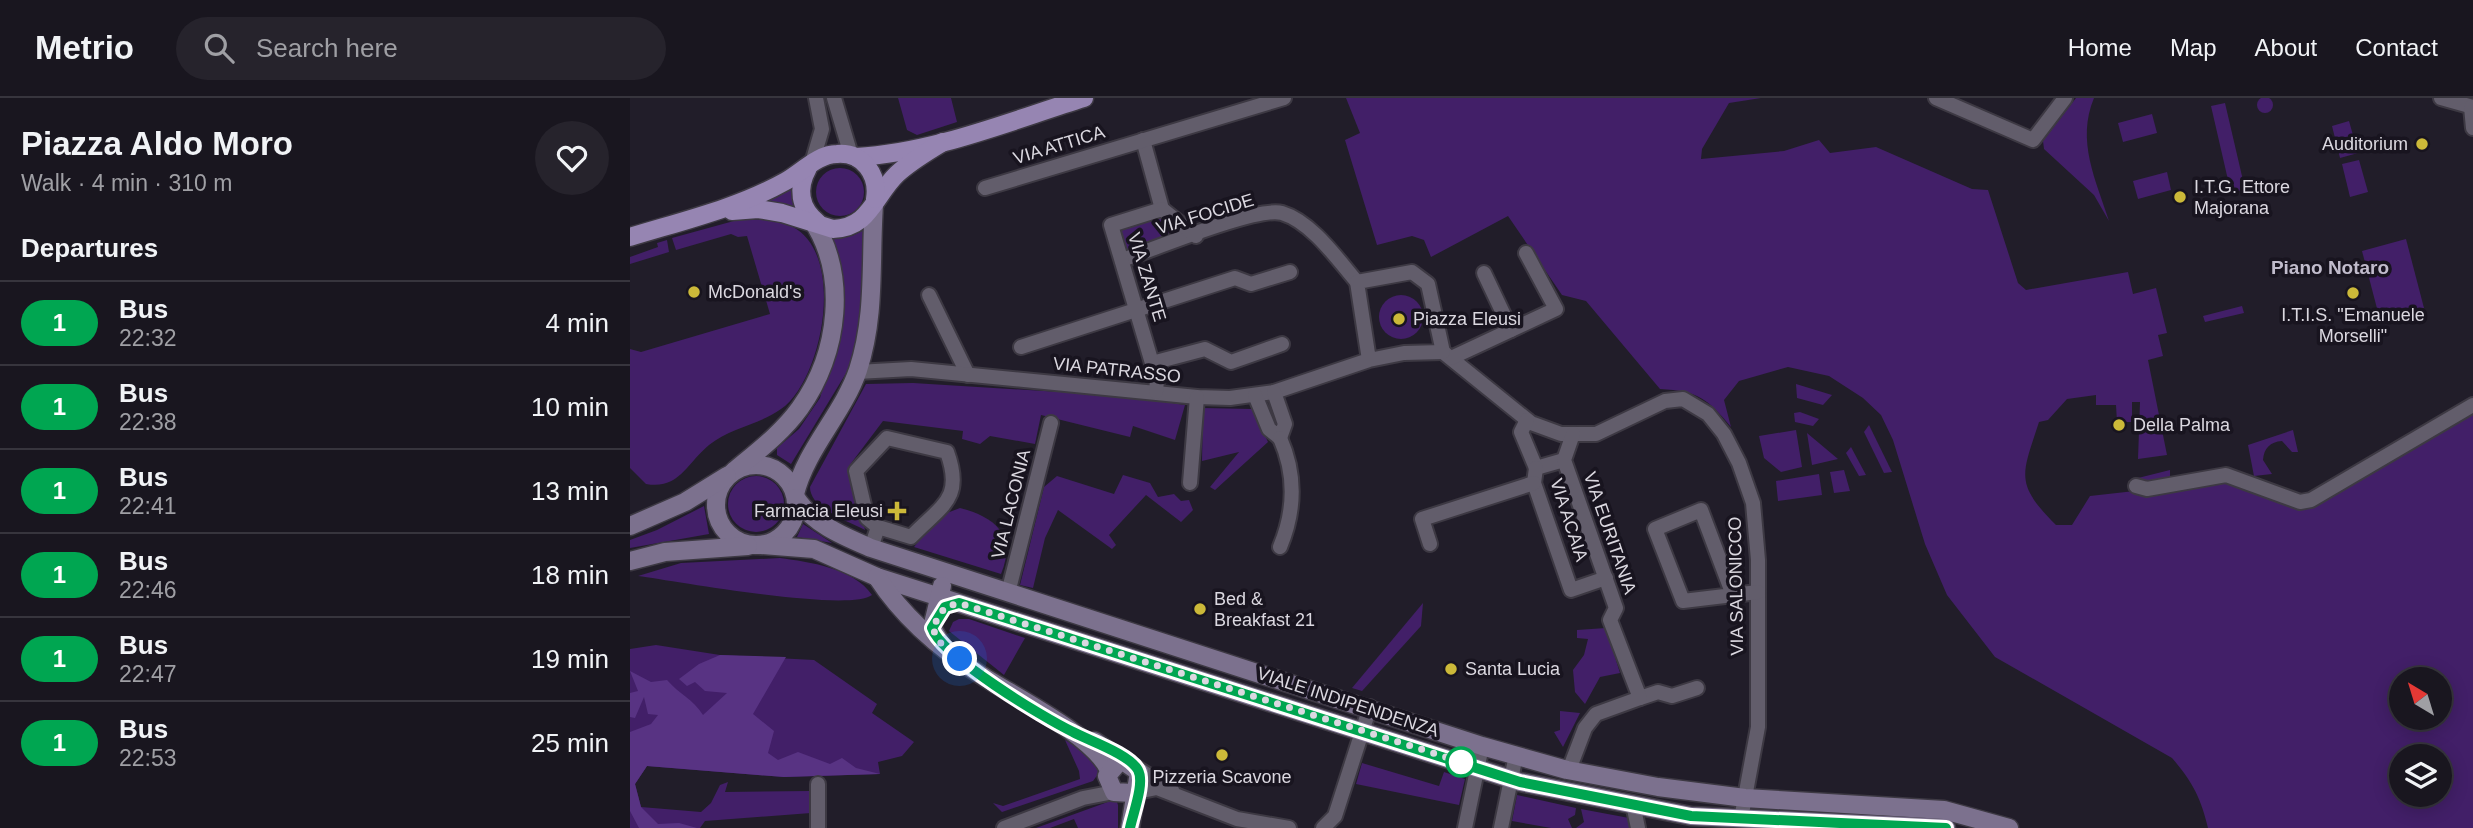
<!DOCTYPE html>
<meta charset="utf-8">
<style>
:root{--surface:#19161f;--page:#26232c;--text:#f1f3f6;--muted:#9f9fa4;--line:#37353d}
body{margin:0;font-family:Helvetica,sans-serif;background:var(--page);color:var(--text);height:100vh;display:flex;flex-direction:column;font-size:26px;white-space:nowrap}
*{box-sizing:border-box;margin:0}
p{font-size:23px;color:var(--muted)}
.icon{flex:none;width:38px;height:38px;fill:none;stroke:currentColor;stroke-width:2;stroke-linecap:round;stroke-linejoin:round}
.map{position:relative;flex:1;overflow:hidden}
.sheet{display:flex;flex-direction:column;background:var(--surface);width:630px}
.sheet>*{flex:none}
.badge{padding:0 14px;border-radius:23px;font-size:24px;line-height:46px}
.needle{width:46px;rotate:322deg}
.fabs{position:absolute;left:1759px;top:569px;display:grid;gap:14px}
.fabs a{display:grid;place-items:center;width:63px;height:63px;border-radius:50%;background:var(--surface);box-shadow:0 4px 18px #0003,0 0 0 2px var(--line);font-size:35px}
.you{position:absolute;width:35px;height:35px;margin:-18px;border:5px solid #fff;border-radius:50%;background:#1a73e8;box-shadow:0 0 0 10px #1a73e833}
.map>.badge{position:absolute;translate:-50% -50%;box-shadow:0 0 0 4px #fff}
h2{padding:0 21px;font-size:26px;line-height:63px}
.round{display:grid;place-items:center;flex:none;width:74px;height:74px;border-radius:37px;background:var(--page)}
.headline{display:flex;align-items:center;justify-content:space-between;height:119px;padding:0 21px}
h1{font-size:33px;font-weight:800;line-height:52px}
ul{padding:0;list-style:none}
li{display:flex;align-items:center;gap:21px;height:84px;padding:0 21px;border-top:2px solid var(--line)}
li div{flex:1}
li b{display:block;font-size:26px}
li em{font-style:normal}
li .badge{min-width:77px;font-weight:700;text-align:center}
header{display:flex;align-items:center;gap:42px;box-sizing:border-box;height:98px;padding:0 35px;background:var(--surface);border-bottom:2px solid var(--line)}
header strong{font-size:33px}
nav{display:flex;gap:38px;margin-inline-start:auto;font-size:24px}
.search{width:490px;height:63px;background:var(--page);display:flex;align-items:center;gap:18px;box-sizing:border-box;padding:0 24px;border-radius:38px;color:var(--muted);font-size:26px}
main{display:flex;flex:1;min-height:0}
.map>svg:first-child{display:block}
</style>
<header>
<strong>Metrio</strong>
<div class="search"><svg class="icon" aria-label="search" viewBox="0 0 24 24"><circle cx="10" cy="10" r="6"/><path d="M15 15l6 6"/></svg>Search here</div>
<nav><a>Home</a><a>Map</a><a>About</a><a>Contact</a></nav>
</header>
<main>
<section class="sheet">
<div class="headline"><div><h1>Piazza Aldo Moro</h1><p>Walk · 4 min · 310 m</p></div><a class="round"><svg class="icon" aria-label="heart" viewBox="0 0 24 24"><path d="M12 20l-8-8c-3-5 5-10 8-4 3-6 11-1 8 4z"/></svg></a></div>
<h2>Departures</h2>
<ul>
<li><span class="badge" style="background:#00a651;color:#fff">1</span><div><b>Bus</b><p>22:32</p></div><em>4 min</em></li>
<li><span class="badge" style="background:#00a651;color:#fff">1</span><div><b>Bus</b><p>22:38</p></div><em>10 min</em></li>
<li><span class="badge" style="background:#00a651;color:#fff">1</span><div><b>Bus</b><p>22:41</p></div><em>13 min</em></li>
<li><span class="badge" style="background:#00a651;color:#fff">1</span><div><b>Bus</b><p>22:46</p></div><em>18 min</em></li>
<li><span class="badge" style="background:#00a651;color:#fff">1</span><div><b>Bus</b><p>22:47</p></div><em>19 min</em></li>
<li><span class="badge" style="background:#00a651;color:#fff">1</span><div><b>Bus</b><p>22:53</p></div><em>25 min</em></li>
</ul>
</section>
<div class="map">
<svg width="1843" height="730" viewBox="0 0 1843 730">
<rect width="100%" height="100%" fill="#211d29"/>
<g fill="#421f68" fill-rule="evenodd">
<circle cx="1635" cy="7" r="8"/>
<polygon points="268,0 321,0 327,24 287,37 277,32"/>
<path d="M716,0H1131L1099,5L1072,51L1071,61L1154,53L1189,42L1200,55L1246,49L1342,91L1358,92L1388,185L1396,192L1498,174L1503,196L1526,190L1537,235L1528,237L1533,258L1518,262L1537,357L1508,361L1510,304H1502V324H1487L1486,307H1466V297L1437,301L1418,322L1409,324C1392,377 1384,385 1426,427H1442L1460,398L1594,383L1676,408L1843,314V730H1578C1571,700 1562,683 1542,660L1365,559L1317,497L1295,446L1263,342L1251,317L1233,300L1199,278L1158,269L1109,283L1094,302L1101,329C1077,300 1068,293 1030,291L956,203L932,197L878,118L801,159L794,142L782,138L747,147L715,42L730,35ZM1771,581H1810V620H1771ZM1771,658H1810V696H1771Z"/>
<path d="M1446,0H1464C1446,43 1466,82 1479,123L1464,97L1414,51L1413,43Z"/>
<polygon points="1595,5 1615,91 1601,95 1581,8"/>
<polygon points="1522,16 1527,35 1493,44 1488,25"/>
<polygon points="1719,23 1728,55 1710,60 1702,28"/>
<polygon points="1729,62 1738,94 1720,99 1712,66"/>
<circle cx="210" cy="94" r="24"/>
<polygon points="1537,74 1541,92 1508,101 1503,83"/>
<polygon points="163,83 166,110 136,102"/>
<polygon points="531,118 552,136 497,155 489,131"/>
<path d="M111,121C127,122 149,121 163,129C217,158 192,283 151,311C129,327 101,329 79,347C57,365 49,392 16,386L0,370V251L11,254L140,216L117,138L108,139L101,136L46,152L42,140Z"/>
<polygon points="236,131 234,227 224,262 161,366 147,357 147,350 169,331 190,300 208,237 213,181 200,139 222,138"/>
<polygon points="1776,141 1794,210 1750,222 1732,153"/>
<polygon points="37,142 39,154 0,166 0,159 28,149 27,145"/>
<circle cx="771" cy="219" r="22"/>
<polygon points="1612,208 1614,215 1575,224 1573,218"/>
<path d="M283,285L496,298L555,307L545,342L503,328L500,339L411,317L405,346L360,338L350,346L332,341L333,333L253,323L219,368L235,432C218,423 180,411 180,389L236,286Z"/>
<polygon points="1166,286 1202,297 1193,307 1167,300"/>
<polygon points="573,310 622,311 638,344 585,392 580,389 609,354 572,363"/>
<polygon points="1170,314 1189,321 1183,328 1165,324 1164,315"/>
<polygon points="1239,327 1262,374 1254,375 1234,334"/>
<polygon points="1166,332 1172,369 1151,374 1134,360 1129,338"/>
<path d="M1663,332L1668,354H1662L1652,343C1640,344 1634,350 1633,362L1642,376L1624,378L1618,347Z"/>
<polygon points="1177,335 1208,361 1182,367"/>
<polygon points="1221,349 1236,377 1229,378 1216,355"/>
<polygon points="1214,372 1220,393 1204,395 1200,374"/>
<polygon points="1540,372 1540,379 1518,385 1508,380"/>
<polygon points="1189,376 1192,397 1148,403 1146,383"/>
<polygon points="493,377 520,385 528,399 544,396 551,403 559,402 563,412 551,424 516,397 479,437 486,447 482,451 428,412 415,440 403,490 390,487 414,389 427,378 484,396"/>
<circle cx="126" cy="406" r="28"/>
<polygon points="74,408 79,436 0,450 0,442 27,432"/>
<path d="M330,410C365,419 387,437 371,476L284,449L309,418Z"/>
<polygon points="173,426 202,445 167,439"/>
<path d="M150,460C179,464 224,470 242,497C218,515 46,483 8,478L51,465Z"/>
<polygon points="793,505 791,528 732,593 722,590"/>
<polygon points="329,521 339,521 395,540 374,577 319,533 323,524"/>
<polygon points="976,530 990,575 970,579 955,606 945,594 943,572 954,557 958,541 947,540 947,532"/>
<polygon points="26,547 90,557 184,562 247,606 242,615 284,644 272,658 248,664 250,676 154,679 17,668 5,686 11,709 71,714 81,705 90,687 98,684 95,694 180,693 181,715 75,723 70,730 0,730 0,551"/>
<polygon points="930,613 950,615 933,649 924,634 930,632"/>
<polygon points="435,642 465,659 471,672 463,683 372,714 363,705 373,708 450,681 449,673"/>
<polygon points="732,665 809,688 814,674 835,681 829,707 726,686"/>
<polygon points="887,697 946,710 945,717 938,721 942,730 921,730 882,723"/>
<polygon points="486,701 488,707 488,730 448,730 444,721 420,730 406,730"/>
<polygon points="951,711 999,720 1002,730 946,730 954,724"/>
</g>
<path fill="#583383" d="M90,557L156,559L123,616L144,633L138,655L148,662L168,654L200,666L212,660L226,670L250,676L154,679L17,668L5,686L11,709L28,726L49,725L67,730H9L0,713V634L21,626L28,617L18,616L14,599L5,620L0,619V595L8,593L0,573L21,584L37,582C49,596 63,601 73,617L97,595L75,593L65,584L57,588L49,581L69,566Z"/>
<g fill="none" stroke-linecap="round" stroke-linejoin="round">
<defs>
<g id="street">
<polyline points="204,0 221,57"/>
<polyline points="1306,0 1403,42 1435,0"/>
<polyline points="1811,0 1843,9"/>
<polyline points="1841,9 1843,30"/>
<polyline points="513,42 532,111"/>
<polyline points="182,65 192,31 186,0"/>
<polyline points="355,90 654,0"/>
<path d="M492,162C522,152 627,108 652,115C682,124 708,162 727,184"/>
<polyline points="854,175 881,232"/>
<polyline points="299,197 338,277"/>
<polyline points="391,249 605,180 621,186 660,174"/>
<polyline points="813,254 901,325 931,336 966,336 1035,303 1053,301 1078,316 1094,336 1109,365 1123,405 1128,462 1128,629 1111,721"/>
<polyline points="821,260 926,211 896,155"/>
<polyline points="522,265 575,251 601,264 652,246"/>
<polyline points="227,274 281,271 567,299 600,300 644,294 739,262 774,255 813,254 798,186 782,174 727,184 739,262"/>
<polyline points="526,294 527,282 481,127 532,111 566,138"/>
<polyline points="625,297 639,331 650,340 655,326 644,294"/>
<polyline points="897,322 891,334 906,370 934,362"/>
<polyline points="906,370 904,385 941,492 976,480"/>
<polyline points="560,385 567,299"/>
<polyline points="1506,388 1517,391 1596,377 1670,404 1681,402 1843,307"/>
<polyline points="800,446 792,421 904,385"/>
<path d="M650,449C665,413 666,376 650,340"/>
<path d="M241,450L248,429L281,439C312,407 334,401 317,354L257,340L226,373L237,420L248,429"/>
<polyline points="378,495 421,325"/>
<polyline points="1103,497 1071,412 1025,431 1053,503 1128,494"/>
<polyline points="1010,600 1028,594 1042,598 1067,590"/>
<polyline points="505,669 542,692"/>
<polyline points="939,672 955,630 966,616 1010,600 980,522 986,510 934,362 943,336"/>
<polyline points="188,686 188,730"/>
<polyline points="502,695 527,690 607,721 659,730"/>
<polyline points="1003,706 1008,730"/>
<polyline points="374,730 453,700 484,694"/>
<polyline points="693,730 705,718 740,609"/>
<polyline points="835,730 852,648"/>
<polyline points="871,730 886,657"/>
</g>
<g id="secondary">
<circle cx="126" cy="407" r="40"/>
<path d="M104,373C128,353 152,335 170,310C209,256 219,175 180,119"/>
<path d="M165,396C176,351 213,316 228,272C246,217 240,163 244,107"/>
<path d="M166,400C183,426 213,438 241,450L852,648L937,672L1028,689L1115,700L1314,712L1379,730"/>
<polyline points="0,428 55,404 97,378"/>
<polyline points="131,447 184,451 247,479 890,684 1061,718 1316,730"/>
<polyline points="0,463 35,454 118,448"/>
<path d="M247,479C273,519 310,551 351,577C385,599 463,637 479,672"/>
<polyline points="312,547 302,530 312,488"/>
<polyline points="464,643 509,674 500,730"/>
<polyline points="488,665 477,678 484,694 502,695 509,686"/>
</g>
<g id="primary">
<path d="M226,59C303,55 380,23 454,0"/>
<path d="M178,70C167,90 169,110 188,125"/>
<path d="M102,113L128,111L152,115L203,131C240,130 244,98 267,76C281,63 297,54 313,44"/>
<path d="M0,139C52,123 108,110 156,83C172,74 188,56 207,56C233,54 249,77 245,101"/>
</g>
</defs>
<use href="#street" stroke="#3d3943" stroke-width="18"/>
<use href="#secondary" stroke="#3d3943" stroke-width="21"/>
<use href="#primary" stroke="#3d3943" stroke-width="21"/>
<use href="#street" stroke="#625d6b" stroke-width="14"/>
<use href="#secondary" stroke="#7c718e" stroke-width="18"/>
<use href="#primary" stroke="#9685b2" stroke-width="18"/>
</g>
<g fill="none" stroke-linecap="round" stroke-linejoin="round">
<defs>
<path id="line" d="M500,730C503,715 515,685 508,672C499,656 460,643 443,634C414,620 311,558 302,530L315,509L329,505L890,684L1061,718L1316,730"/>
</defs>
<use href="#line" stroke="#fff" stroke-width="16"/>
<use href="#line" stroke="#00a651" stroke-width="10"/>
<polyline stroke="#dbd8e0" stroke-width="7" stroke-dasharray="0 12.6" points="330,561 312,547 302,530 315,509 329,505 838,666 831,664"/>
</g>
<g fill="#ccb939" stroke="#18141f" stroke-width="2.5">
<circle cx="1792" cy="46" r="7"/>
<circle cx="1550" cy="99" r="7"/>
<circle cx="64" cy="194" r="7"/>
<circle cx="1723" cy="195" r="7"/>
<circle cx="769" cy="221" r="7"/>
<circle cx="1489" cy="327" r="7"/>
<path d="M263.5 402.5h7v7h7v7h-7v7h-7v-7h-7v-7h7z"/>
<circle cx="570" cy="511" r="7"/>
<circle cx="821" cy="571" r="7"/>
<circle cx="592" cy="657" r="7"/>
</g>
<circle fill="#fff" stroke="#00a651" stroke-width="3.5" cx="831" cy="664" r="14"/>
<g text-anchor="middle" stroke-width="7" stroke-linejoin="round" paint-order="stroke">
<g font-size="18" fill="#dbd8e0" stroke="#18141f" text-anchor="start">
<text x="1778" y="52" text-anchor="end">Auditorium</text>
<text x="1564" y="95">I.T.G. Ettore<tspan x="1564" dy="21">Majorana</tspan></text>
<text x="78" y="200">McDonald's</text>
<text x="1723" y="223" text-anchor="middle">I.T.I.S. "Emanuele<tspan x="1723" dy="21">Morselli"</tspan></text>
<text x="783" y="227">Piazza Eleusi</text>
<text x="1503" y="333">Della Palma</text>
<text x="253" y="419" text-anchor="end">Farmacia Eleusi</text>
<text x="584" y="507">Bed &amp;<tspan x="584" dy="21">Breakfast 21</tspan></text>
<text x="835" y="577">Santa Lucia</text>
<text x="592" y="685" text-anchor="middle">Pizzeria Scavone</text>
</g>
<g font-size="18" fill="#dbd8e0" stroke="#18141f">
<text transform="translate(429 47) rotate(-17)" y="6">VIA ATTICA</text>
<text transform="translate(575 116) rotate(-17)" y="6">VIA FOCIDE</text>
<text transform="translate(517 179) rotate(73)" y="6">VIA ZANTE</text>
<text transform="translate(487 272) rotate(6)" y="6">VIA PATRASSO</text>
<text transform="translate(381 406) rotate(-76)" y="6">VIA LACONIA</text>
<text transform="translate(939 422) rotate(72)" y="6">VIA ACAIA</text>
<text transform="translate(980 435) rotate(71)" y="6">VIA EURITANIA</text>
<text transform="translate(1106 488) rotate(-91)" y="6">VIA SALONICCO</text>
<text transform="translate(718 604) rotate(18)" y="6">VIALE INDIPENDENZA</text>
</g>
<g font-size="19" font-weight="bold" fill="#c1bccc" stroke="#18141f">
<text x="1700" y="176">Piano Notaro</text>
</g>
</g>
</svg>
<div class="fabs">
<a><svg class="needle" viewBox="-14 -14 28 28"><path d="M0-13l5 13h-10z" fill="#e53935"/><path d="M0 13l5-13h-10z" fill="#9f9fa4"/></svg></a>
<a><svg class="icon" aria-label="layers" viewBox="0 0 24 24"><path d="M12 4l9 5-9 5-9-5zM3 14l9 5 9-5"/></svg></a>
</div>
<div class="you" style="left:330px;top:561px"></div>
</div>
</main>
